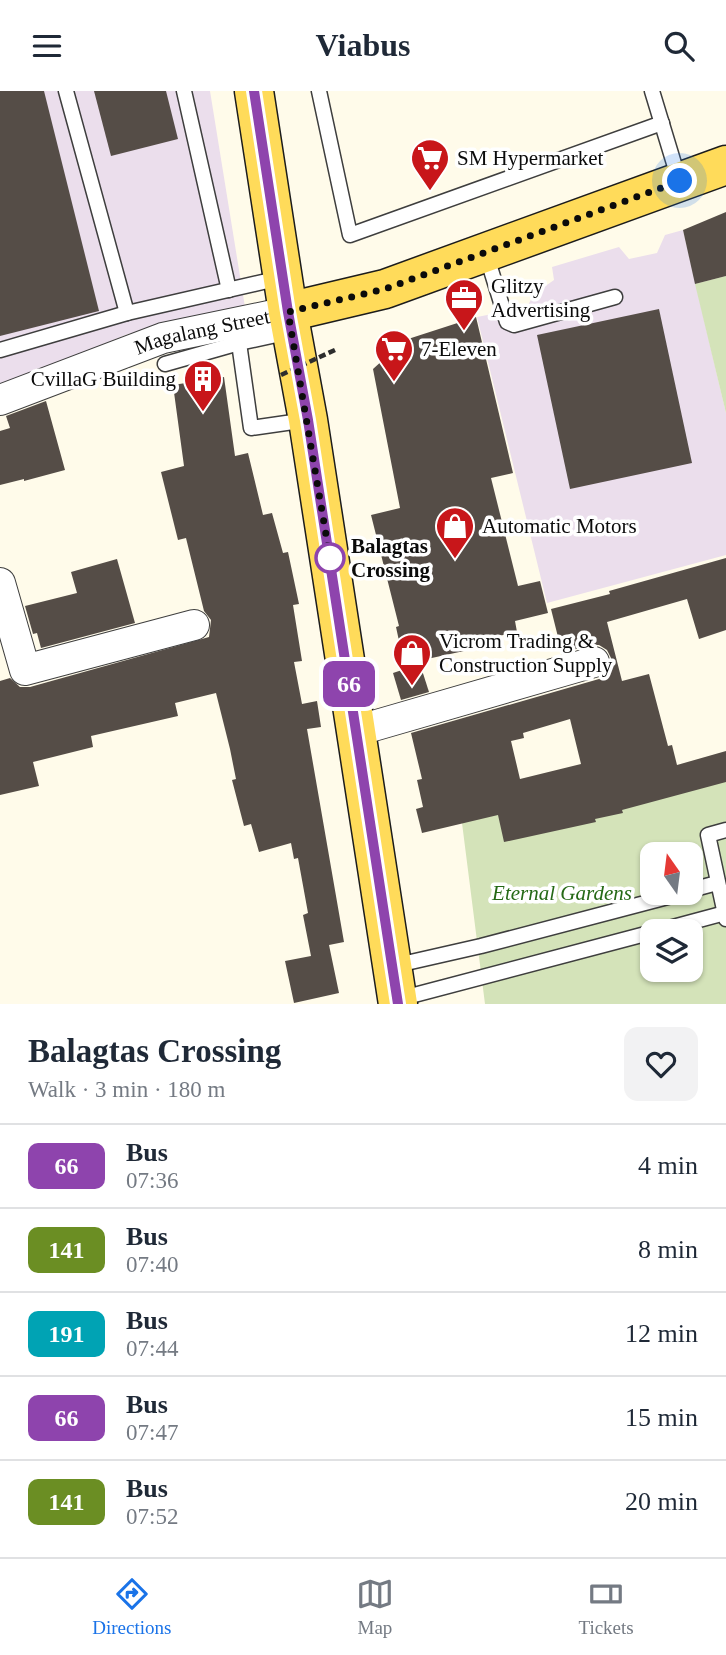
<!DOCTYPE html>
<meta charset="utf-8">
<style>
:root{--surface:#fff;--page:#f2f2f3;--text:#1f2937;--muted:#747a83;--line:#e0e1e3;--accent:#1a73e8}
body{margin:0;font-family:Georgia,serif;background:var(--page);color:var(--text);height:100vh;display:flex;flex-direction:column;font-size:26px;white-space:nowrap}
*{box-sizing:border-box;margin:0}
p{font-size:23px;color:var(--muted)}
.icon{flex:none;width:38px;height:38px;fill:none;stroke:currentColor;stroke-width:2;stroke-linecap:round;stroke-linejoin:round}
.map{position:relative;height:913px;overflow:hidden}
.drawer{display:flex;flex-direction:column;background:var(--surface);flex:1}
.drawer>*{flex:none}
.badge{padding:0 14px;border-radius:10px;font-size:24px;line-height:46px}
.needle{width:46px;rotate:346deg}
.fabs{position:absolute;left:640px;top:751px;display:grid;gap:14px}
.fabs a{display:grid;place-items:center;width:63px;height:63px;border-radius:14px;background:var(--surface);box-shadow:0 2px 5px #0004;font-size:35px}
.you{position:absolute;width:35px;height:35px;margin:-18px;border:5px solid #fff;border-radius:50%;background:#1a73e8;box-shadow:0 0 0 10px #1a73e833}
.map>.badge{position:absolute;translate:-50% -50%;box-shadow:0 0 0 4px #fff}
.round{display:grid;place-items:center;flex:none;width:74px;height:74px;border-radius:14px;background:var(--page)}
.summary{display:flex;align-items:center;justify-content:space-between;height:119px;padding:0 28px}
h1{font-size:33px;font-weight:600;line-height:52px}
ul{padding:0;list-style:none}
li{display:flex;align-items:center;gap:21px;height:84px;padding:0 28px;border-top:2px solid var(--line)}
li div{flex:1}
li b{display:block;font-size:26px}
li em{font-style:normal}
li .badge{min-width:77px;font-weight:700;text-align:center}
header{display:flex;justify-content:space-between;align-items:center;height:91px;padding:0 28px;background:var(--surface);font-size:32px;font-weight:600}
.menu{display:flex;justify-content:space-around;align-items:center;height:98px;border-top:2px solid var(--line);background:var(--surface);font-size:19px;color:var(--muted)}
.menu a{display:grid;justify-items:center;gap:4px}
.menu .on{color:var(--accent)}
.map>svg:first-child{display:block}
</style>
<header><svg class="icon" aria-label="menu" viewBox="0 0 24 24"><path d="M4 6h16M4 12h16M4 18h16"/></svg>Viabus<svg class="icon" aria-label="search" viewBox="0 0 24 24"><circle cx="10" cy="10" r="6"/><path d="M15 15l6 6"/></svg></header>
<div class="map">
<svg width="726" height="913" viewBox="0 0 726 913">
<rect width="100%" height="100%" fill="#fffbea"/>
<g fill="#ebdeec">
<polygon points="0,0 210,0 245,216 128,243 0,296"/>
<polygon points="683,139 726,322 726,464 547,512 477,226 527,216 534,203 554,189 552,176 619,156 629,168 657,162 665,144"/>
</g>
<g fill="#d4e3b9" fill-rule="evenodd">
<polygon points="726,185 726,322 695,193"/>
<path d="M726,663V913H485L462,732ZM653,763H691V802H653ZM653,840H691V878H653Z"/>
</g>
<g fill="#554d47" fill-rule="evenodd">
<polygon points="0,0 44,0 99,220 0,245"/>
<polygon points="94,0 166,0 178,48 111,65"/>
<polygon points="726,121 726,185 695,193 683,139"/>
<polygon points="659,218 692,372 570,398 537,244"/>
<polygon points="476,226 513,382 491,387 518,495 540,490 548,522 515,530 517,541 462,553 464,560 404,573 396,536 399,535 371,424 400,417 373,278 405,249"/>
<polygon points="224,286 235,365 248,362 263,424 272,422 283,462 288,461 299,513 293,514 302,570 294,571 302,613 317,610 321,636 307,638 344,851 329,854 339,902 294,912 285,870 311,865 303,824 308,822 298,767 294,768 291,752 259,761 251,733 244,735 232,689 236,688 230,658 216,602 175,612 178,625 91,645 93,656 33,671 39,695 0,704 0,590 10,587 20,596 30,596 209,546 211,529 204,520 186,447 178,449 161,381 184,375 173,294"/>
<polygon points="46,310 65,379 24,390 24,388 0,394 0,340 10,337 6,325"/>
<path d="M726,467V539L699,548L687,508L607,531L622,590L649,583L668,655L672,654L677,674L726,660V691L622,719L623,722L595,728L596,731L504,751L498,724L422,742L416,718L423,716L417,689L422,688L411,642L599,588L606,584L611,576V567L607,559L599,554H590L562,562L551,518L610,503L609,500ZM570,628L581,673L520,688L511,650L524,647L523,642Z"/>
<polygon points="117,468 135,532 41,557 37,542 33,543 25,515 77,502 71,481"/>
<polygon points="420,573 429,601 401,609 393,582"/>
</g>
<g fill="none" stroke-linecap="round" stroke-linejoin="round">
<defs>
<g id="lane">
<polyline points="66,0 127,222"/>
<polyline points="184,0 229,199"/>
<polyline points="319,0 350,144 662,32"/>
<polyline points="652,0 679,89"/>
<polyline points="486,163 507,231 514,234 615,206"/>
<polyline points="239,252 251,337 307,329"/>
<polyline points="0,259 127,222 280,187"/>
<polyline points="165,273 239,252 290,241"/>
<polyline points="726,739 708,744 726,828"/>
<polyline points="691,799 717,792"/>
<polyline points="658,840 725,822"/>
<polyline points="393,875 481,855 683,802"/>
<polyline points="399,908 653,841"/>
</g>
<g id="street">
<path id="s1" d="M0,309L163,247L288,221"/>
<polyline points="0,492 25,579 194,534"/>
<polyline points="356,640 594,571"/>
</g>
<g id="primary">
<polyline points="254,0 288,221 308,329 398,913"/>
<polyline points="288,221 385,198 726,74"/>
</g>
</defs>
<use href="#lane" stroke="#3e3e3e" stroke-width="17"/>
<use href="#street" stroke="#3e3e3e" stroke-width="32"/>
<use href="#primary" stroke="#1c1c1c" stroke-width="41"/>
<use href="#lane" stroke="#fff" stroke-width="14"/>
<use href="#street" stroke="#fff" stroke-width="30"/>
<use href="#primary" stroke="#ffdb5a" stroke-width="38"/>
<polyline stroke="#2d2d2d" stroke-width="4.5" stroke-dasharray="7 3.5" stroke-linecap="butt" points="281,284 337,258"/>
</g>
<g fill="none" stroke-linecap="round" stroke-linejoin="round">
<defs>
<polyline id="line" points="254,0 288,221 308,329 398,913"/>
</defs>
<use href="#line" stroke="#fff" stroke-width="16"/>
<use href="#line" stroke="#8e44ad" stroke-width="10"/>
<polyline stroke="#0b0b0b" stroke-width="7" stroke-dasharray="0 12.6" points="330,467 288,221 385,198 680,90"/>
</g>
<defs>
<symbol id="supermarket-pin" viewBox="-11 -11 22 30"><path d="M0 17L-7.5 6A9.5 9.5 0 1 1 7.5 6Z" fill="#c8161a" stroke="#fff"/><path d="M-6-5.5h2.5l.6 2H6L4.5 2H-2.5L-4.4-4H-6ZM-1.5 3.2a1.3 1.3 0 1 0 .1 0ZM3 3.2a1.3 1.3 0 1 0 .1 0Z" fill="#fff"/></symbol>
<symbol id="office-pin" viewBox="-11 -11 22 30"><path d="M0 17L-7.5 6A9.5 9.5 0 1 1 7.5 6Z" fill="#c8161a" stroke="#fff"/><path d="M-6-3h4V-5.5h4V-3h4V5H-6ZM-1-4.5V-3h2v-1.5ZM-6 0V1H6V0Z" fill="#fff"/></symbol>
<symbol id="building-pin" viewBox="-11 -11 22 30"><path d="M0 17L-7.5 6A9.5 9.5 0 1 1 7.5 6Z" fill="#c8161a" stroke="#fff"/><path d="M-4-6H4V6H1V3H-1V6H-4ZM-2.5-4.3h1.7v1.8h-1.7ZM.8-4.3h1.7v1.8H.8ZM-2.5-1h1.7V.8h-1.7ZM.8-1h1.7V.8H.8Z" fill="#fff"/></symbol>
<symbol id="shop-pin" viewBox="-11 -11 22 30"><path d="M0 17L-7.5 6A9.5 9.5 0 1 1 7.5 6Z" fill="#c8161a" stroke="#fff"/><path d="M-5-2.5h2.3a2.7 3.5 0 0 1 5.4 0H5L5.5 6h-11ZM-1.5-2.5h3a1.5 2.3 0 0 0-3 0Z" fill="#fff"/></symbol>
</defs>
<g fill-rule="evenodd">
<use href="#supermarket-pin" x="408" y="45" width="44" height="60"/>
<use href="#office-pin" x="442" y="185" width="44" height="60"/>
<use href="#supermarket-pin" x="372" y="236" width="44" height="60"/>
<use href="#building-pin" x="181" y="266" width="44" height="60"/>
<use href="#shop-pin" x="433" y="413" width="44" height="60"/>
<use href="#shop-pin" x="390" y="540" width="44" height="60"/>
</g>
<circle fill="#fff" stroke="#8e44ad" stroke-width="3.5" cx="330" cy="467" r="14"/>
<g text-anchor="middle" stroke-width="7" stroke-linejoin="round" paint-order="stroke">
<g font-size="21" fill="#0b0b0b" stroke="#fff" text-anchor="start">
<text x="457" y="74">SM Hypermarket</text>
<text x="491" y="202">Glitzy<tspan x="491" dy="24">Advertising</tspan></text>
<text x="421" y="265">7-Eleven</text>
<text x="176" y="295" text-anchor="end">CvillaG Building</text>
<text x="482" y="442">Automatic Motors</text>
<text x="439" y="557">Vicrom Trading &amp;<tspan x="439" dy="24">Construction Supply</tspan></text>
</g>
<g font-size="21" fill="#0b0b0b" stroke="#fff">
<text dy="7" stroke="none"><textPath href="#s1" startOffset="214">Magalang Street</textPath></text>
</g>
<g font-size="21" font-weight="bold" fill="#0b0b0b" stroke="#fff" text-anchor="start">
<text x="351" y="462">Balagtas<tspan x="351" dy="24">Crossing</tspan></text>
</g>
<g font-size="21" font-style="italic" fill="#256916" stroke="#fff">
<text x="562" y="809">Eternal Gardens</text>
</g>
</g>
</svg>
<div class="fabs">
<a><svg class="needle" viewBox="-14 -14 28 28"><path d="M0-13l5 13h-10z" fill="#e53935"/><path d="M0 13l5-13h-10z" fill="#747a83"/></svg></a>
<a><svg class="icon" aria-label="layers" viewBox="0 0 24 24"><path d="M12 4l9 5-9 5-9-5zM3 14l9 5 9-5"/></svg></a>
</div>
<div class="you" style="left:680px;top:90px"></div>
<b class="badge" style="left:349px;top:593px;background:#8e44ad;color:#fff">66</b>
</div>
<section class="drawer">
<div class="summary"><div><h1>Balagtas Crossing</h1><p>Walk · 3 min · 180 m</p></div><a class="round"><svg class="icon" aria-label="heart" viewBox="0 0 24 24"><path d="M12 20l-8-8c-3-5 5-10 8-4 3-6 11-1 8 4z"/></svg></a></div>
<ul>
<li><span class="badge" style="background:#8e44ad;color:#fff">66</span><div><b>Bus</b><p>07:36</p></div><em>4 min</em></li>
<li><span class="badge" style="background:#6b8e23;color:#fff">141</span><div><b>Bus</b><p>07:40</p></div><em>8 min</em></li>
<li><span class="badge" style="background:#00a3b4;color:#fff">191</span><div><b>Bus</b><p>07:44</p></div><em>12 min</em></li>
<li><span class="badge" style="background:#8e44ad;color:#fff">66</span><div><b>Bus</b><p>07:47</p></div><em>15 min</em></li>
<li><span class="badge" style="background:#6b8e23;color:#fff">141</span><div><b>Bus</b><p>07:52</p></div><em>20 min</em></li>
</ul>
</section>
<nav class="menu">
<a class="on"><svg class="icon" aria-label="directions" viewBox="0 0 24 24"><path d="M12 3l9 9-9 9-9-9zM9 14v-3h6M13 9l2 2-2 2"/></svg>Directions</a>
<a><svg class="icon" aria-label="map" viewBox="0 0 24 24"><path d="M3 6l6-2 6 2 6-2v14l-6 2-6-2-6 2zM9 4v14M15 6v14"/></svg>Map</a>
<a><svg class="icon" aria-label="tickets" viewBox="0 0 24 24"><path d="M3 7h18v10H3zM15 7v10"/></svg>Tickets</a>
</nav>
